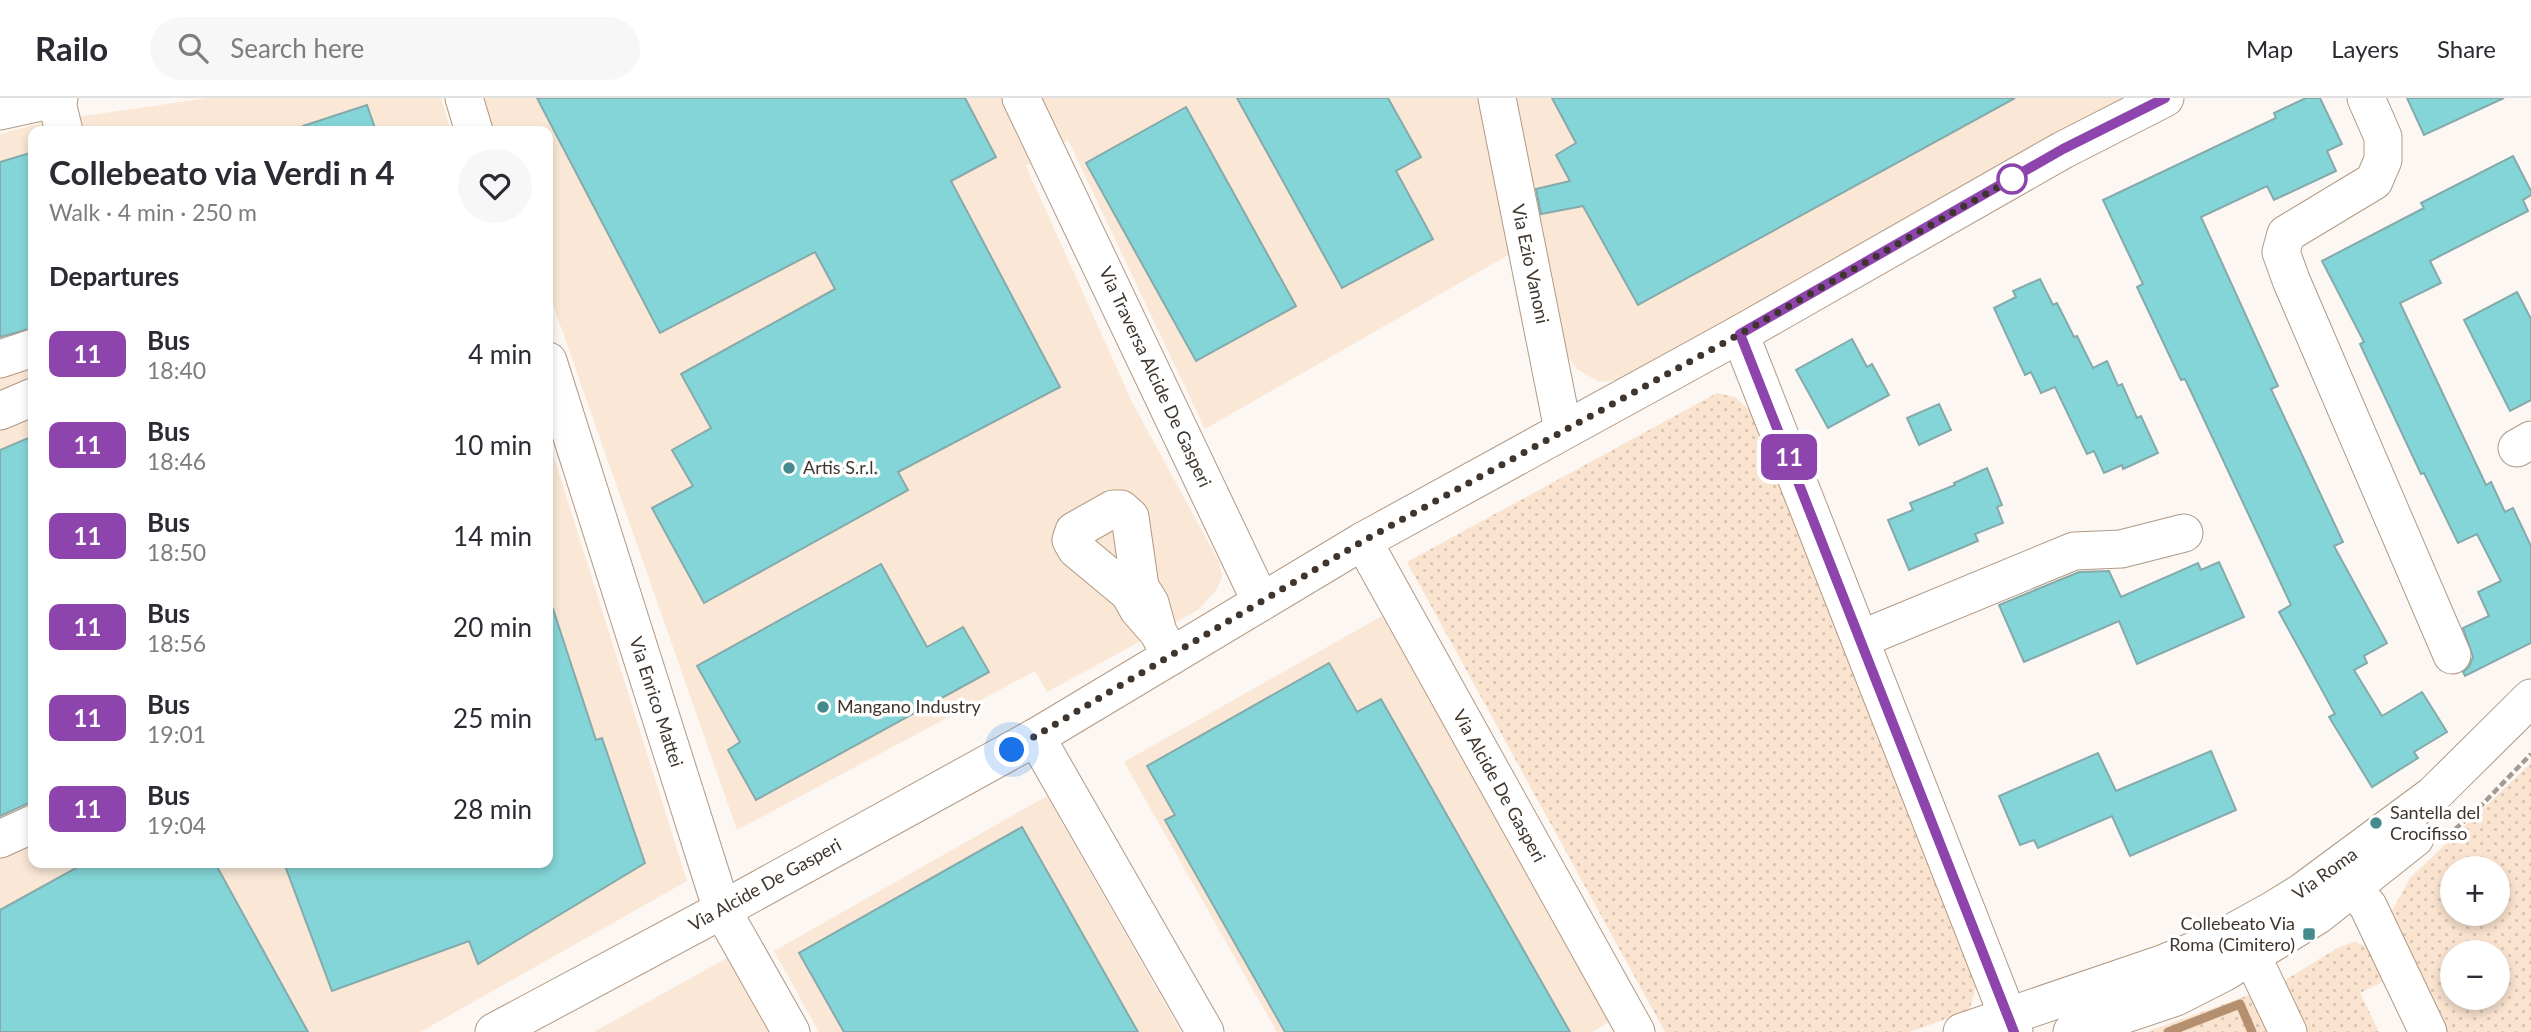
<!DOCTYPE html>
<meta charset="utf-8">
<style>
:root{--surface:#fff;--page:#f7f7f7;--text:#2b2b33;--muted:#7c7c81;--line:#e1e1e2}
body{margin:0;font-family:Lato,sans-serif;background:var(--page);color:var(--text);height:100vh;display:flex;flex-direction:column;font-size:26px;white-space:nowrap}
*{box-sizing:border-box;margin:0}
p{font-size:23px;color:var(--muted)}
.icon{flex:none;width:38px;height:38px;fill:none;stroke:currentColor;stroke-width:2;stroke-linecap:round;stroke-linejoin:round}
.map{position:relative;flex:1;overflow:hidden}
.side{position:absolute;left:28px;top:28px;width:525px;height:742px;display:flex;flex-direction:column;background:var(--surface);border-radius:14px;box-shadow:0 4px 10px #0003}
.side>*{flex:none}
.badge{padding:0 14px;border-radius:10px;font-size:24px;line-height:46px}
.fabs{position:absolute;left:2440px;top:758px;display:grid;gap:14px}
.fabs a{display:grid;place-items:center;width:70px;height:70px;border-radius:50%;background:var(--surface);box-shadow:0 4px 10px #0003;font-size:35px}
.you{position:absolute;width:35px;height:35px;margin:-18px;border:5px solid #fff;border-radius:50%;background:#1a73e8;box-shadow:0 0 0 10px #1a73e833}
.map>.badge{position:absolute;translate:-50% -50%;box-shadow:0 0 0 4px #fff}
h2{padding:0 21px;font-size:26px;line-height:63px}
.round{display:grid;place-items:center;flex:none;width:74px;height:74px;border-radius:37px;background:var(--page)}
.overview{display:flex;align-items:center;justify-content:space-between;height:119px;padding:0 21px}
h1{font-size:33px;font-weight:700;line-height:52px}
ul{padding:0;list-style:none}
li{display:flex;align-items:center;gap:21px;height:91px;padding:0 21px}
li div{flex:1}
li b{display:block;font-size:26px}
li em{font-style:normal}
li .badge{min-width:77px;font-weight:700;text-align:center}
header{display:flex;align-items:center;gap:42px;box-sizing:border-box;height:98px;padding:0 35px;background:var(--surface);border-bottom:2px solid var(--line)}
header strong{font-size:33px}
nav{display:flex;gap:38px;margin-inline-start:auto;font-size:24px}
.search{width:490px;height:63px;background:var(--page);display:flex;align-items:center;gap:18px;box-sizing:border-box;padding:0 24px;border-radius:38px;color:var(--muted);font-size:26px}
.map>svg:first-child{display:block}
</style>
<header>
<strong>Railo</strong>
<div class="search"><svg class="icon" aria-label="search" viewBox="0 0 24 24"><circle cx="10" cy="10" r="6"/><path d="M15 15l6 6"/></svg>Search here</div>
<nav><a>Map</a><a>Layers</a><a>Share</a></nav>
</header>
<div class="map">
<svg width="2531" height="934" viewBox="0 0 2531 934">
<defs>
<pattern id="grass-dots" width="8" height="8" patternUnits="userSpaceOnUse" patternTransform="scale(1.75)"><rect width="8" height="8" fill="#fae3cf"/><path d="M2 2h.1M6 6h.1" fill="none" stroke="#d7c3b2" stroke-width="1.8" stroke-linecap="round"/></pattern>
</defs>
<rect width="100%" height="100%" fill="#fcf7f2"/>
<g fill="#fae7d6">
<polygon points="208,0 441,0 451,33 33,33 33,765 548,765 548,340 687,783 420,934 0,934 0,36 49,23"/>
<polygon points="481,0 1480,0 1510,156 1205,331 1068,42 1026,68 1132,304 1219,464 1222,479 1217,491 1198,512 1047,594 1035,573 737,732 548,192 548,33 492,33"/>
<polygon points="1511,0 2156,0 1634,277 1617,282 1599,284 1577,271 1564,253 1534,117 1550,114 1545,89 1529,92"/>
<polygon points="1382,518 1611,923 1592,934 1277,934 1124,664"/>
<polygon points="1047,698 1181,934 819,934 774,853"/>
<polygon points="727,860 769,934 594,934"/>
</g>
<g fill="url(#grass-dots)" fill-rule="evenodd">
<polygon points="1717,295 1735,299 1755,317 1972,859 1976,889 1969,913 1909,934 1665,934 1407,464"/>
<path d="M2531,665V934H2441L2391,815L2410,780ZM2452,770H2497V816H2452ZM2452,854H2497V900H2452Z"/>
<polygon points="2354,844 2374,851 2384,883 2360,895 2379,934 2298,934 2276,888 2339,849"/>
<polygon points="2260,893 2280,934 2146,934"/>
</g>
<g fill="none" stroke-linecap="round" stroke-linejoin="round">
<polyline stroke="#b59070" stroke-width="9" points="2168,934 2240,906 2252,934"/>
</g>
<g fill="#84d5d7" stroke="#85aaab" stroke-width="2">
<polygon points="537,0 965,0 996,59 951,83 1060,289 898,374 908,392 704,505 652,410 693,388 672,352 711,330 681,276 835,191 815,154 660,235"/>
<polygon points="1237,0 1388,0 1421,59 1396,73 1433,141 1342,190"/>
<polygon points="1552,0 2015,0 1638,207 1583,108 1541,116 1536,91 1570,83 1556,57 1576,45"/>
<polygon points="2306,0 2320,0 2342,46 2327,53 2336,73 2274,102 2267,88 2201,119 2278,288 2271,291 2343,444 2334,448 2387,545 2364,558 2367,565 2354,572 2382,618 2422,594 2447,634 2414,654 2418,660 2372,689 2329,619 2335,616 2279,514 2291,507 2185,281 2181,282 2137,189 2143,186 2103,102 2276,20 2274,15"/>
<polygon points="2407,0 2504,0 2424,37"/>
<polygon points="367,7 376,33 304,33 303,28"/>
<polygon points="1186,9 1296,208 1196,263 1086,65"/>
<polygon points="33,54 33,230 0,239 0,64"/>
<polygon points="2513,58 2531,93 2531,97 2523,102 2528,113 2430,163 2441,185 2400,205 2486,387 2491,384 2505,414 2513,410 2531,448 2531,545 2465,578 2463,574 2469,569 2473,559 2463,530 2489,518 2478,494 2501,483 2477,436 2458,445 2424,375 2421,376 2360,246 2364,244 2322,163 2424,110 2421,105"/>
<polygon points="2040,181 2053,207 2057,205 2074,239 2077,238 2093,270 2107,263 2118,288 2122,286 2137,320 2141,318 2158,355 2123,371 2122,367 2104,375 2094,353 2087,356 2055,289 2041,295 2031,274 2025,277 1994,210 2016,199 2013,193"/>
<polygon points="2517,194 2531,221 2531,302 2510,313 2464,222"/>
<polygon points="1852,241 1867,269 1872,266 1889,297 1828,330 1796,272"/>
<polygon points="1939,306 1951,332 1919,347 1907,320"/>
<polygon points="33,338 33,703 0,718 0,352"/>
<polygon points="1987,370 2002,407 1997,409 2003,425 1975,436 1978,443 1909,472 1888,422 1913,412 1910,405 1955,387 1954,385"/>
<polygon points="2219,464 2244,519 2137,566 2119,523 2024,564 1999,507 2079,474 2109,473 2121,499 2198,465 2201,472"/>
<polygon points="881,466 927,549 963,529 989,574 756,702 728,652 740,644 697,568"/>
<polygon points="553,511 596,642 602,640 645,765 478,866 469,843 332,893 284,765 548,765 548,512"/>
<polygon points="1329,565 1357,614 1381,601 1570,934 1285,934 1165,722 1175,717 1147,668"/>
<polygon points="2211,653 2236,712 2130,758 2112,718 2038,750 2034,742 2020,747 1999,698 2098,655 2116,693"/>
<polygon points="1022,729 1138,934 844,934 799,855"/>
<polygon points="85,765 215,765 308,934 0,934 0,812"/>
</g>
<g fill="none" stroke-linecap="round" stroke-linejoin="round">
<defs>
<g id="minor">
<polyline points="464,0 474,33"/>
<polyline points="1021,0 1261,504"/>
<polyline points="1497,0 1563,332"/>
<polyline points="2366,0 2383,39 2383,62 2374,83 2286,136 2281,154 2291,182 2452,557"/>
<polyline points="56,1 64,33"/>
<polyline points="0,13 59,0"/>
<polyline points="1740,236 2014,934"/>
<polyline points="0,261 33,250"/>
<polyline points="548,263 722,812 791,934"/>
<polyline points="0,313 33,299"/>
<polyline points="2517,350 2531,342"/>
<polyline points="1363,443 1636,934"/>
<polyline points="1158,534 1150,505 1140,489 1130,419 1121,411 1113,411 1074,433 1071,442 1076,451 1129,495 1138,511 1158,534 1171,558"/>
<polyline points="1861,541 2074,453 2121,451 2184,435"/>
<polyline points="1036,639 1205,934"/>
<polyline points="0,741 33,726"/>
<polyline points="2353,790 2368,808 2428,934"/>
<polyline points="2252,858 2288,934"/>
<polyline points="494,934 722,812 1036,639 1363,443 1740,236 2063,52 2165,0"/>
<polyline points="1962,934 2162,866 2217,843 2273,812 2302,794 2433,697 2531,600"/>
<polyline points="2072,934 2176,899 2223,875 2318,817 2415,740"/>
</g>
</defs>
<use href="#minor" stroke="#b19985" stroke-width="39"/>
<polyline stroke="#a19a93" stroke-width="4.5" stroke-dasharray="7 3.5" stroke-linecap="butt" points="2447,738 2475,714 2531,656"/>
<use href="#minor" stroke="#fff" stroke-width="37"/>
</g>
<g fill="none" stroke-linecap="round" stroke-linejoin="round">
<defs>
<polyline id="line" points="2014,934 1740,236 2063,51 2165,0"/>
</defs>
<use href="#line" stroke="#fff" stroke-width="16"/>
<use href="#line" stroke="#8e44ad" stroke-width="10"/>
<polyline stroke="#3f352c" stroke-width="7" stroke-dasharray="0 12.6" points="1012,652 1363,443 1740,236 2017,78 2012,81"/>
</g>
<circle fill="#fff" stroke="#8e44ad" stroke-width="3.5" cx="2012" cy="81" r="14"/>
<g fill="#438b8d" stroke="#fff" stroke-width="2.5">
<circle cx="789" cy="370" r="7"/>
<circle cx="823" cy="609" r="7"/>
<circle cx="2376" cy="725" r="7"/>
<rect x="2302" y="829" width="14" height="14" rx="3.5"/>
</g>
<g text-anchor="middle" stroke-width="7" stroke-linejoin="round" paint-order="stroke">
<g font-size="18" fill="#3f352c" stroke="#fff">
<text transform="translate(1530 166) rotate(78)" y="6">Via Ezio Vanoni</text>
<text transform="translate(1155 279) rotate(65)" y="6">Via Traversa Alcide De Gasperi</text>
<text transform="translate(656 604) rotate(72)" y="6">Via Enrico Mattei</text>
<text transform="translate(1499 688) rotate(61)" y="6">Via Alcide De Gasperi</text>
<text transform="translate(2325 776) rotate(-36)" y="6">Via Roma</text>
<text transform="translate(765 787) rotate(-29)" y="6">Via Alcide De Gasperi</text>
</g>
<g font-size="18" fill="#3f352c" stroke="#fff" text-anchor="start">
<text x="803" y="376">Artis S.r.l.</text>
<text x="837" y="615">Mangano Industry</text>
<text x="2390" y="721">Santella del<tspan x="2390" dy="21">Crocifisso</tspan></text>
<text x="2295" y="832" text-anchor="end">Collebeato Via<tspan x="2295" dy="21">Roma (Cimitero)</tspan></text>
</g>
</g>
</svg>
<div class="fabs">
<a>+</a>
<a>−</a>
</div>
<div class="you" style="left:1012px;top:652px"></div>
<b class="badge" style="left:1789px;top:359px;background:#8e44ad;color:#fff">11</b>
<section class="side">
<div class="overview"><div><h1>Collebeato via Verdi n 4</h1><p>Walk · 4 min · 250 m</p></div><a class="round"><svg class="icon" aria-label="heart" viewBox="0 0 24 24"><path d="M12 20l-8-8c-3-5 5-10 8-4 3-6 11-1 8 4z"/></svg></a></div>
<h2>Departures</h2>
<ul>
<li><span class="badge" style="background:#8e44ad;color:#fff">11</span><div><b>Bus</b><p>18:40</p></div><em>4 min</em></li>
<li><span class="badge" style="background:#8e44ad;color:#fff">11</span><div><b>Bus</b><p>18:46</p></div><em>10 min</em></li>
<li><span class="badge" style="background:#8e44ad;color:#fff">11</span><div><b>Bus</b><p>18:50</p></div><em>14 min</em></li>
<li><span class="badge" style="background:#8e44ad;color:#fff">11</span><div><b>Bus</b><p>18:56</p></div><em>20 min</em></li>
<li><span class="badge" style="background:#8e44ad;color:#fff">11</span><div><b>Bus</b><p>19:01</p></div><em>25 min</em></li>
<li><span class="badge" style="background:#8e44ad;color:#fff">11</span><div><b>Bus</b><p>19:04</p></div><em>28 min</em></li>
</ul>
</section>
</div>
